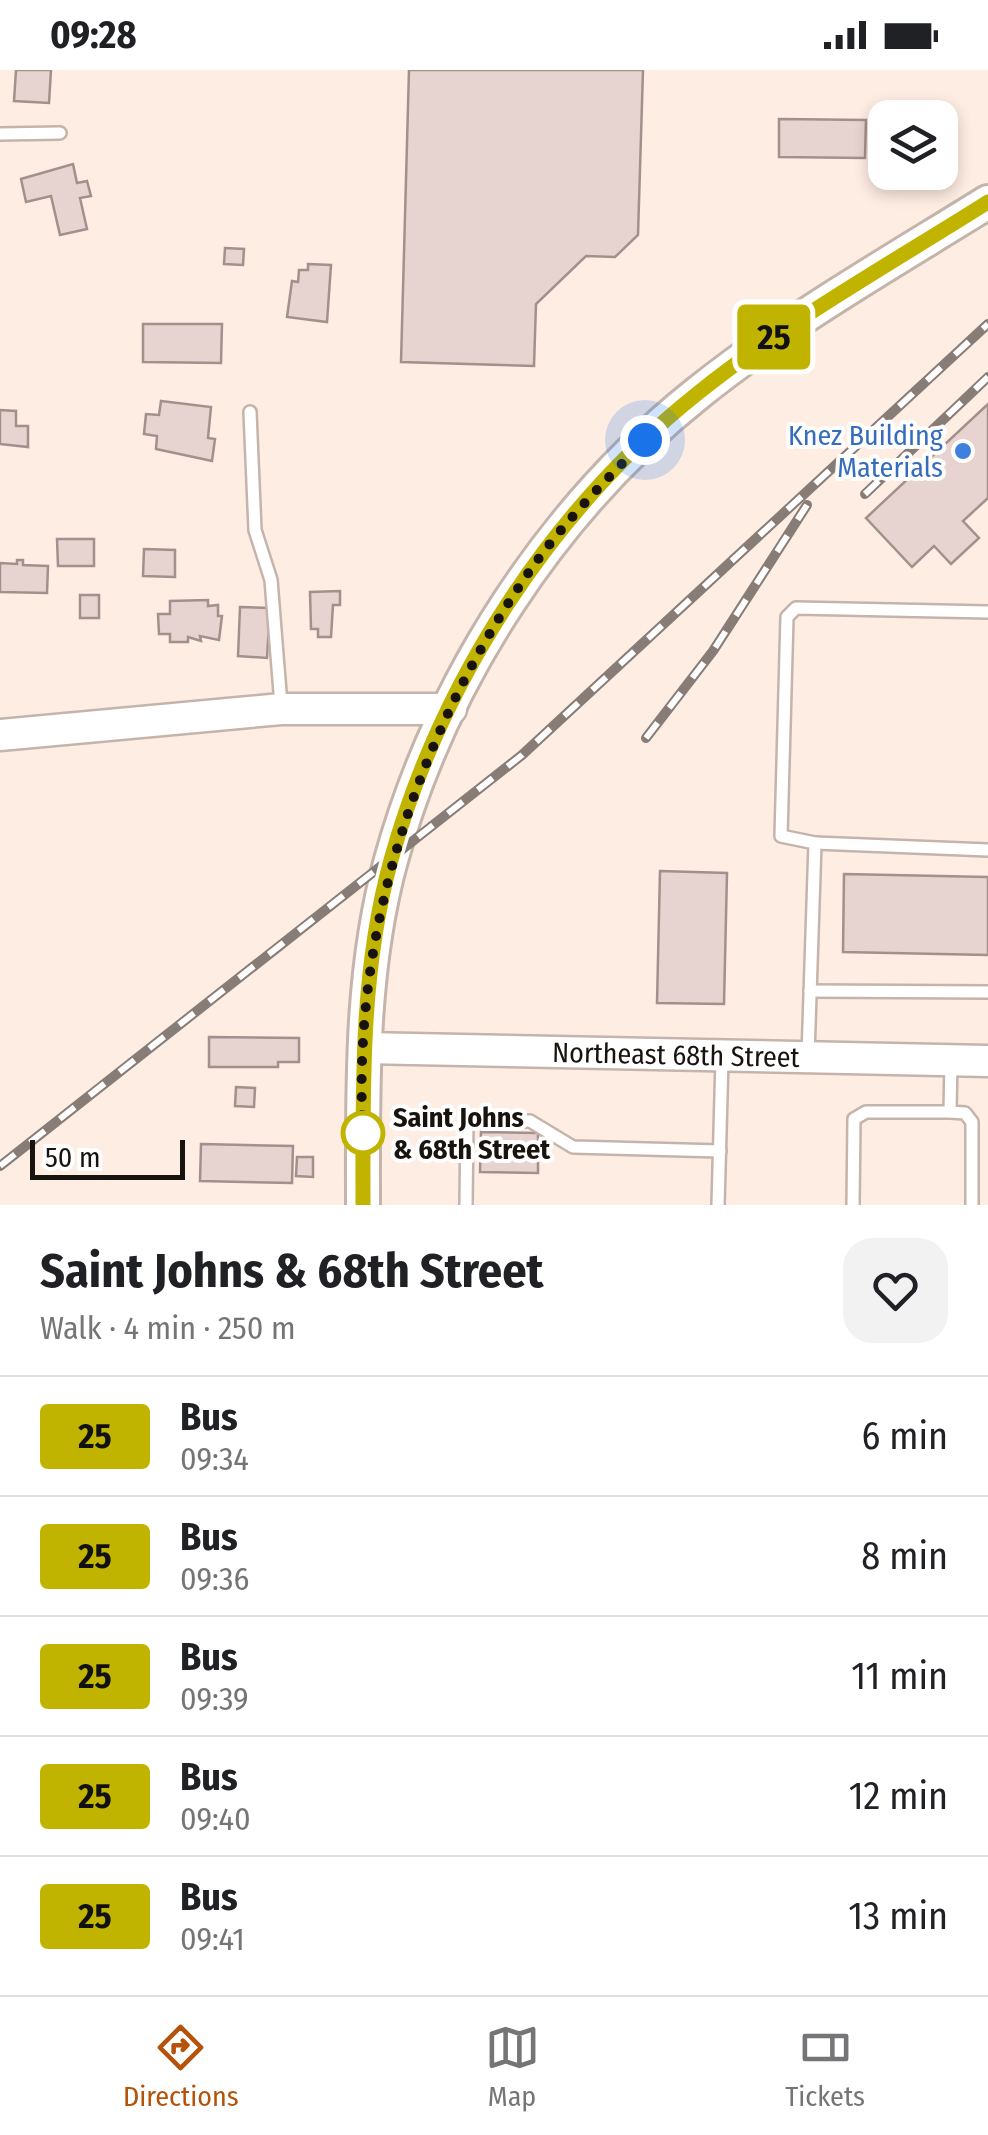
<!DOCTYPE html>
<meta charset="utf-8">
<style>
:root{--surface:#fff;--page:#f2f2f2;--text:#202124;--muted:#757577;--line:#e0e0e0;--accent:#b45309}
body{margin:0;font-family:"Fira Sans Condensed",sans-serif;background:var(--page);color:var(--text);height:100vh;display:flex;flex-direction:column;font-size:38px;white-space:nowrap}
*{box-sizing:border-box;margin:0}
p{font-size:32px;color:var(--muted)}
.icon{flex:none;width:55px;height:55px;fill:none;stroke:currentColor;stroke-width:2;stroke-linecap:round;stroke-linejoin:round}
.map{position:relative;height:1135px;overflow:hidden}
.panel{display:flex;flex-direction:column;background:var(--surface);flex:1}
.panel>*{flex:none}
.badge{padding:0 20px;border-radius:8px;font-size:35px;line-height:65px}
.tools{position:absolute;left:868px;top:30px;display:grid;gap:20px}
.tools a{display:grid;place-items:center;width:90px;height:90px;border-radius:20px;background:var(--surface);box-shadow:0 5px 15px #0003;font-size:50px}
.scale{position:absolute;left:30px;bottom:25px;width:155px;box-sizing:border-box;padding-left:10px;border:5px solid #18130f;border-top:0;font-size:28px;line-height:35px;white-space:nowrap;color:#18130f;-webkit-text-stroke:8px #fefefe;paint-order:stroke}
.you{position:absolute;width:50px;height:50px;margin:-25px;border:8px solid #fff;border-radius:50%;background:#1a73e8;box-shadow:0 0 0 15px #1a73e833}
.map>.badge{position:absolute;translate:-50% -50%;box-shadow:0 0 0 5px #fff}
.round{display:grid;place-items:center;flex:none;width:105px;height:105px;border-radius:30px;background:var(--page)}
.summary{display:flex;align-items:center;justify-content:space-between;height:170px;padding:0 40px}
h1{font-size:48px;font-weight:700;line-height:75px}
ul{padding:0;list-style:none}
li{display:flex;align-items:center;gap:30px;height:120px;padding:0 40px;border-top:2px solid var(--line)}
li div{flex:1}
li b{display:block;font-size:38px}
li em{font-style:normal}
li .badge{min-width:110px;font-weight:700;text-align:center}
.status{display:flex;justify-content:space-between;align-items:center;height:70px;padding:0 50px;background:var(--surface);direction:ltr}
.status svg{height:28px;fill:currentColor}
.tabs{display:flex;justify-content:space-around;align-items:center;height:140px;border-top:2px solid var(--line);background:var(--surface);font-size:28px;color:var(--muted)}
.tabs a{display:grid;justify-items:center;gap:5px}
.tabs .on{color:var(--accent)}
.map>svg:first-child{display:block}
</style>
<div class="status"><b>09:28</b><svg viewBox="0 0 49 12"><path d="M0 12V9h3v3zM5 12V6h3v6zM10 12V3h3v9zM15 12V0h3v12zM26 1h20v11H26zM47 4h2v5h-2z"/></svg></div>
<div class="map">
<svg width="988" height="1135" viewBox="0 0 988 1135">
<rect width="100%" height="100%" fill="#feede3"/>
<g fill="#e7d3cf" stroke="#a3908c" stroke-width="2.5">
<polygon points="16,0 51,0 49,33 14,31"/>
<polygon points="409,0 643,0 638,165 615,187 586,186 536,234 534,296 401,292"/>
<polygon points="779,49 866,50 865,88 779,87"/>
<polygon points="73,94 77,113 87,111 91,126 80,128 87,159 60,165 51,126 26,132 21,109"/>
<polygon points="225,178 244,179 243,195 224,194"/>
<polygon points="308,194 331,195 327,252 287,247 292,211 298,212 299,200 308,200"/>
<polygon points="143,254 222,254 221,293 143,292"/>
<polygon points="161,331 211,337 208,368 215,369 212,391 156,379 157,366 144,364 146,344 159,345"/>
<polygon points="988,334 988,428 963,451 979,468 951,494 934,476 912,497 866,448"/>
<polygon points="0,340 16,341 16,356 28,356 28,377 0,374"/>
<polygon points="57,469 94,469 94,496 58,496"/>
<polygon points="144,479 175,480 175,507 143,506"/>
<polygon points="17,490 23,490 23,495 48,496 47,523 0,522 0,493 17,494"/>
<polygon points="340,521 340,535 333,535 331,567 318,567 318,559 311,559 310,522"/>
<rect x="80" y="525" width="19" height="23"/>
<polygon points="208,530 208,536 218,535 218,546 222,546 219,570 200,566 201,571 188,567 188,572 170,572 170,564 159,564 158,544 170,544 170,531"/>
<polygon points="240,537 270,538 267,588 238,586"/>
<polygon points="660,801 727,803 724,934 657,933"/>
<polygon points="844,804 988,807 988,885 843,882"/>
<polygon points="209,967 299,968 299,992 278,992 278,997 209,997"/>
<polygon points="236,1017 255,1018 254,1037 235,1036"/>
<polygon points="481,1062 538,1063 538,1103 480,1102"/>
<polygon points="201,1074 293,1076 292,1113 200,1111"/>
<polygon points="297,1087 313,1087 313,1107 296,1106"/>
</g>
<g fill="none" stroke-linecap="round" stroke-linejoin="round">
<defs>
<g id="service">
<polyline points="0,64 60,63"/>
<polyline points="250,342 255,460 271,510 281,635"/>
<polyline points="815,773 988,780"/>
<polyline points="810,921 988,922"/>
<polyline points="808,986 815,773 781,766 787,547 796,538 988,542"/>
<polyline points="950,1042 965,1043 972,1052 972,1135"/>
<polyline points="466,1135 467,1050 530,1051 573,1077 720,1081"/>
<polyline points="718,1135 722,989"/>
<polyline points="853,1135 854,1049 866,1042 950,1042 951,991"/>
</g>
<g id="tertiary">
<polyline points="0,665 281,639 451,639"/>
<path id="s1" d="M364,978L988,991"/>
</g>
<path id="secondary" d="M363,1135C363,1020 360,902 391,790C441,610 552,439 698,323C788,251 890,193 988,132"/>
</defs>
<use href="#service" stroke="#c4b4ab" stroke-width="16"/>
<use href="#tertiary" stroke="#c4b4ab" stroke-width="35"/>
<use href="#secondary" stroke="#c4b4ab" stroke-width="38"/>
<use href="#service" stroke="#fff" stroke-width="11"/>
<use href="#tertiary" stroke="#fff" stroke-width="30"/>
<use href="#secondary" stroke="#fff" stroke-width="32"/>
<defs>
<g id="rail">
<polyline points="865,424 988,307"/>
<polyline points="646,668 713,581 807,435"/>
<polyline points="0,1096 522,685 988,254"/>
</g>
</defs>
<use href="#rail" stroke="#887d76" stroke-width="10"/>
<use href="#rail" stroke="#fefefe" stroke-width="6" stroke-dasharray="19" stroke-linecap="butt"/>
</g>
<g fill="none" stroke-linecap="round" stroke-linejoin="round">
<defs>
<path id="line" d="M363,1135C363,1020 360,902 391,790C441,610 552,439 698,323C788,251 890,194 988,132"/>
</defs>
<use href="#line" stroke="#fff" stroke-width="22"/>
<use href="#line" stroke="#c1b400" stroke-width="15"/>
<path stroke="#18130f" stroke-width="10" stroke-dasharray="0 18" d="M363,1063C351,867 418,659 534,495C566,450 607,409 645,370"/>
</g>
<circle fill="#3f7fe0" stroke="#fefefe" stroke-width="4" cx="963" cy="381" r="10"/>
<circle fill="#fff" stroke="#c1b400" stroke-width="5" cx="363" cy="1063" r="20"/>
<g text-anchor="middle" stroke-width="8" stroke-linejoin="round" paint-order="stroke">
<g font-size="28" fill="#366cbe" stroke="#fefefe" text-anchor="end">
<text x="943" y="375">Knez Building<tspan x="943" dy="32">Materials</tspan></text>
</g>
<g font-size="28" fill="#18130f" stroke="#fefefe">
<text dy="10" stroke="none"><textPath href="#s1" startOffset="312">Northeast 68th Street</textPath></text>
</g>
<g font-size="28" font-weight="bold" fill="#18130f" stroke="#fefefe" text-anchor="start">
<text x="393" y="1057">Saint Johns<tspan x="393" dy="32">&amp; 68th Street</tspan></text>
</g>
</g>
</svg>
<div class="tools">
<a><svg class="icon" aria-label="layers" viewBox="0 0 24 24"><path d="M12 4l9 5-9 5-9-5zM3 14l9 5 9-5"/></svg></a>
</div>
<div class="scale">50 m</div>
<div class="you" style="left:645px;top:370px"></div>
<b class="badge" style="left:774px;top:267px;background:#c1b400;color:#111">25</b>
</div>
<section class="panel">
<div class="summary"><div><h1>Saint Johns &amp; 68th Street</h1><p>Walk · 4 min · 250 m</p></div><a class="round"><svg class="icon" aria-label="heart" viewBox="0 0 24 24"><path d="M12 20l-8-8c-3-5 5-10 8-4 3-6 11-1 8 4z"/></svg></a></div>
<ul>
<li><span class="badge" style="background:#c1b400;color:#111">25</span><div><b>Bus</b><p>09:34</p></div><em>6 min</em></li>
<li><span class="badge" style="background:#c1b400;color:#111">25</span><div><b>Bus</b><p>09:36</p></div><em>8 min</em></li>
<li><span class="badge" style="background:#c1b400;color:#111">25</span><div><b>Bus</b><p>09:39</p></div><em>11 min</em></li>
<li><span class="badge" style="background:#c1b400;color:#111">25</span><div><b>Bus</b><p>09:40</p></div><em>12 min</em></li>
<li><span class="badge" style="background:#c1b400;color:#111">25</span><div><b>Bus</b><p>09:41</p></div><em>13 min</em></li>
</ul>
</section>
<nav class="tabs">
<a class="on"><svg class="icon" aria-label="directions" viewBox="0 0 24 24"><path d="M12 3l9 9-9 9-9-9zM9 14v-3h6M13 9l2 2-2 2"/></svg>Directions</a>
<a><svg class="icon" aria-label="map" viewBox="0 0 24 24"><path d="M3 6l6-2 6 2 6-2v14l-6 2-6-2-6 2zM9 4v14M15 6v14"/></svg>Map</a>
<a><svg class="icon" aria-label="tickets" viewBox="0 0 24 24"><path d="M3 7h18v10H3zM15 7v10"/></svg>Tickets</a>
</nav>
